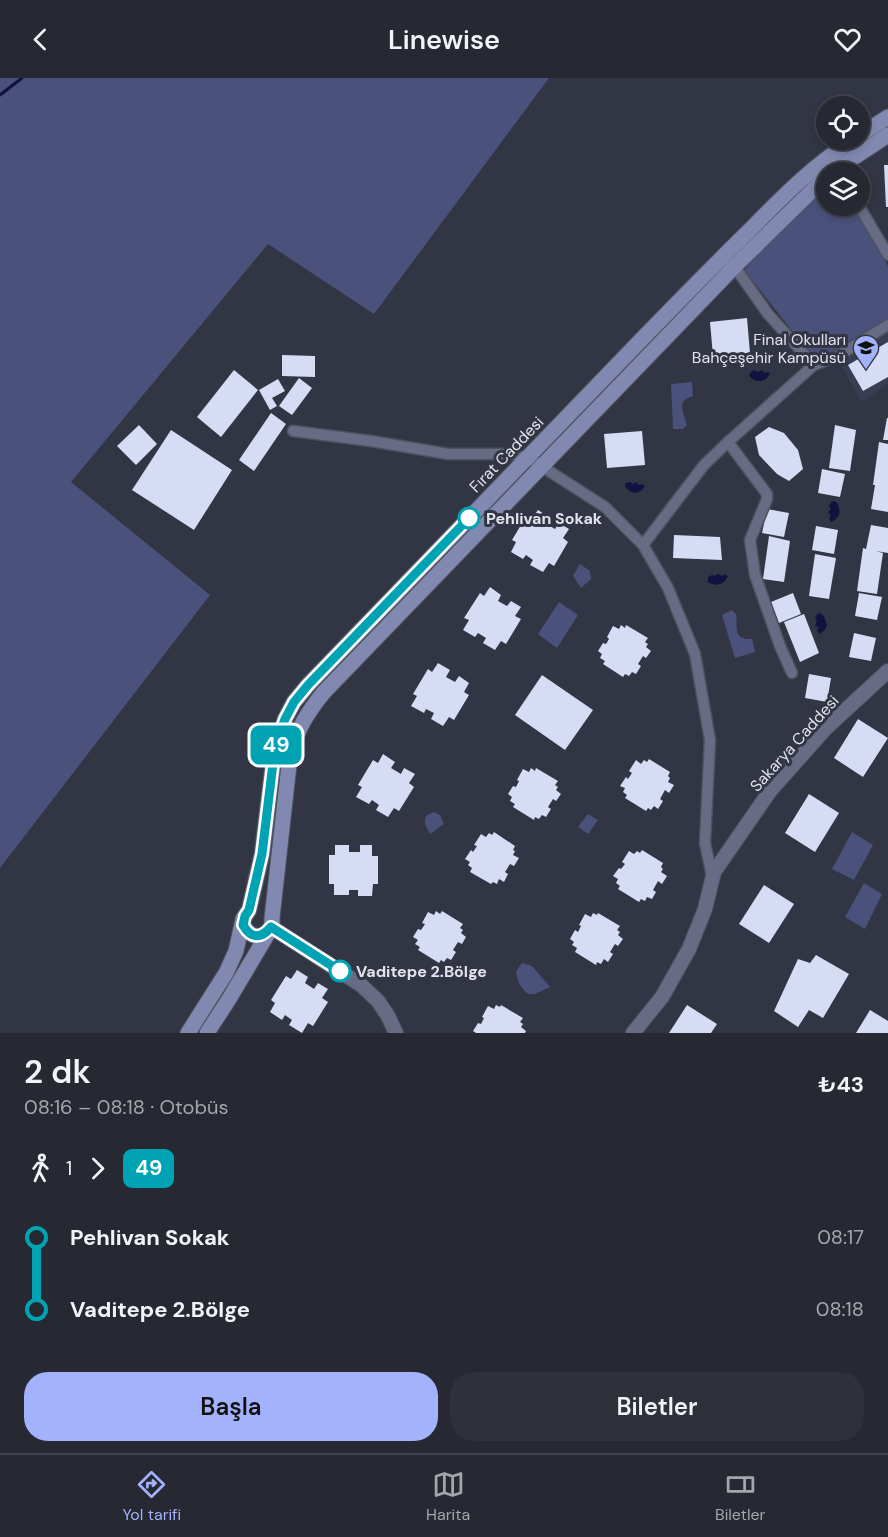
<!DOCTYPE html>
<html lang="tr">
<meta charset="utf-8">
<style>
:root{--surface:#262832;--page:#2e303a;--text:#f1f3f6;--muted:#a4a6ac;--line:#42444d;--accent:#a3b2fc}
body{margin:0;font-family:"DM Sans",sans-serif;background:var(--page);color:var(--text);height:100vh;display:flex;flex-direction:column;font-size:22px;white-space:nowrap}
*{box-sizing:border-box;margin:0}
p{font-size:20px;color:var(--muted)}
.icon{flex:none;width:33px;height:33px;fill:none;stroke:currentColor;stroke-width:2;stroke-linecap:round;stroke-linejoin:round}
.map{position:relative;height:955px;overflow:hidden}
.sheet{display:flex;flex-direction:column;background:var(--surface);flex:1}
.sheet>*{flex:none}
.badge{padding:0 12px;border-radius:9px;font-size:21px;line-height:39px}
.tools{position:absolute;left:816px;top:18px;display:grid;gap:12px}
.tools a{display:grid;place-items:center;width:54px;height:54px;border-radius:50%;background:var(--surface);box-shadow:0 3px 9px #0003,0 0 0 2px var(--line);font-size:30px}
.map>.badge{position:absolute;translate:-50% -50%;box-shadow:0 0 0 3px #fff}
.legs{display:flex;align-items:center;gap:9px;height:66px;padding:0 24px;font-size:20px}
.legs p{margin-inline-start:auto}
.summary{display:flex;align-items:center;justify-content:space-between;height:102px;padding:0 24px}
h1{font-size:33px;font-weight:600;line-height:45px}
.cta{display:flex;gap:12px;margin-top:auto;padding:12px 24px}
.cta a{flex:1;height:69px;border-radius:24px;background:var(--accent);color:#111;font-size:24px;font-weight:600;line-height:69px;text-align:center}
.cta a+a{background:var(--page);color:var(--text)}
ul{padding:0 24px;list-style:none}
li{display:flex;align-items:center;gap:21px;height:72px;font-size:22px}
li i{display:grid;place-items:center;width:9px;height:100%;margin:0 8px;background:currentColor}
li i::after{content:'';width:15px;height:15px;margin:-8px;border:4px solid;border-radius:50%;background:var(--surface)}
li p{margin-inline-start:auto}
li:first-child i{background:linear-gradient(#0000 50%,currentColor 0)}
li:last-child i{background:linear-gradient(currentColor 50%,#0000 0)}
header{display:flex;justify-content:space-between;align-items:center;height:78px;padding:0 24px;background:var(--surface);font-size:27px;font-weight:600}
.tabs{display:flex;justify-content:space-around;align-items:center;height:84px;border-top:2px solid var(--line);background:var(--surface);font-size:16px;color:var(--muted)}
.tabs a{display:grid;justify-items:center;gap:3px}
.tabs .selected{color:var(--accent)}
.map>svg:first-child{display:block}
</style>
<header><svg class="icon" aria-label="back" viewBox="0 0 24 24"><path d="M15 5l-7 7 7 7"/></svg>Linewise<svg class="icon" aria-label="heart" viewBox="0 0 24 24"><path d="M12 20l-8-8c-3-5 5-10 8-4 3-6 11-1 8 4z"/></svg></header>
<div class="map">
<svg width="888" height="955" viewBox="0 0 888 955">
<rect width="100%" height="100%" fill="#323543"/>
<polygon fill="#393d51" points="888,251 888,306 862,324 837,280"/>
<g fill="#4a527b">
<polygon points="0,0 549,0 374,236 268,166 71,404 210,517 0,790"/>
<polygon points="826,108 826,128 853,128 888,188 888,240 816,283 744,192 774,158"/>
<path d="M692,304L693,318C675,323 684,334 687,347L683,351H673L671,306Z"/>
<polygon points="580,486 590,493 591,501 581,510 573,498"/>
<polygon points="559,524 578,537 557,570 538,556"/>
<path d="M732,532L736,536C738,549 732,562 752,561L755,574L735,580L722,537Z"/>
<polygon points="434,734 440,737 444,746 430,756 425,746 425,740 427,737"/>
<polygon points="588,736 598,742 588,756 578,749"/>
<polygon points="852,754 873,767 854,802 832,791"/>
<polygon points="864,805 882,816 865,851 845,839"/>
<path d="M522,885L532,888L550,909L535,916H528C520,909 517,903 516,893Z"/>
</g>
<g fill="#111240">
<path d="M754,292L758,294L762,292L764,295L768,294L770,296L766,301L761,303C756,303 751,302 749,297L751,294Z"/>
<path d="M630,404L633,406L636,404L639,407L642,406L645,408C640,417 630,417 625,408L626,405Z"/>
<path d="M835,423C842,430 841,440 831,444L829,440L831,438L828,434L831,431L829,428L831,424Z"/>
<path d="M718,496L722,498L724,496L728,498C724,507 716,509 708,504V499L712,497L715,498Z"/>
<polygon points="820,535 824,538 827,547 825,552 819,556 817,552 819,550 815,547 817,543 815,540 817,536"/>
</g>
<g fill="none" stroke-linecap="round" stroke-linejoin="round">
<polyline stroke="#111240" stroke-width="3" points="0,17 22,0"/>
</g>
<g fill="#d6dcf4">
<polygon points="884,87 888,87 888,129 886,129"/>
<polygon points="747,240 750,275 713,278 710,244"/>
<polygon points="888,264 888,299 863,313 848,287"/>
<polygon points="282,277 315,278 315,299 282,298"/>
<polygon points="234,292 258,312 221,359 197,339"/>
<polygon points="299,300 312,310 292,337 279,328"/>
<polygon points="278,301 285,313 272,320 277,328 270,332 259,312"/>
<polygon points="271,335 286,346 254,393 239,382"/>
<polygon points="887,340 888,340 888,362 883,362"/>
<polygon points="139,347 157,366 136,387 117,368"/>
<polygon points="835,347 856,352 850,393 829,390"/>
<polygon points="769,349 784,355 798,372 803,391 789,403 777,396 759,377 755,359"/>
<polygon points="171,352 232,392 194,452 132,412"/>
<polygon points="642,353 645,387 607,390 604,356"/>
<polygon points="879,364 888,366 888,434 871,431 875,407 873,407"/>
<polygon points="822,391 845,396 840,419 818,415"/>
<polygon points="767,431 789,435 784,459 762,455"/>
<polygon points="538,432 549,439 545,445 555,451 559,445 569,451 563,460 568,464 554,488 549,485 543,494 530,487 533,482 526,477 523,481 511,474 516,464 512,462 527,437 532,440"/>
<polygon points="871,447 888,450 888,475 876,473 883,475 877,516 857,513 863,470 866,471"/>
<polygon points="816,448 838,452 834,476 812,472"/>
<polygon points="674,457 720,459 722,482 673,480"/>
<polygon points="769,458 790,463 784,504 763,501"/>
<polygon points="815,476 836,480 829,521 809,518"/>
<polygon points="490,509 501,517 498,523 507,528 511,523 521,529 515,538 521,541 506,566 501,563 495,572 483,565 486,560 478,555 475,559 463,552 469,542 464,540 480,515 484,518"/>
<polygon points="793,515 801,536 779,545 771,524"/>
<polygon points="859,515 882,519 877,542 855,538"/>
<polygon points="804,536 819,575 800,584 784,544"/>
<polygon points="621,547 625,550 626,547 648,560 645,564 648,566 646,569 651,573 646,580 643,578 638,586 641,588 636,596 632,594 629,598 625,596 623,599 603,586 605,583 600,580 602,576 598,573 603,565 606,566 609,561 607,559 613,548 619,551"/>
<polygon points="854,555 876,560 871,583 849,579"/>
<polygon points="438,585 450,592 446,599 455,604 459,598 469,605 464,614 469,617 454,642 449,639 443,648 431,641 434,635 426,631 424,635 411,628 417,618 413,616 428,591 432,594"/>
<polygon points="809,596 831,600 827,624 805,620"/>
<polygon points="542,597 593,632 565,672 515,637"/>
<polygon points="858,641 888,660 863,699 834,680"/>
<polygon points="383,676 395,684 391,690 401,696 404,690 415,696 409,705 414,709 399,733 394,730 388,739 376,732 379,727 372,722 369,726 356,719 362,709 358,707 373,682 378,685"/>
<polygon points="649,681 670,694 668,698 670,700 668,704 674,707 669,715 665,712 660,721 663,723 658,731 654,728 651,732 648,730 646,733 625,720 627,717 623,714 625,710 620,708 626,699 628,701 632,695 629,693 636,682 641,686 644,682 647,684"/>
<polygon points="531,690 535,693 536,690 558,703 555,707 558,709 556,712 561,716 556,723 553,721 548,729 551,731 546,739 542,737 539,741 535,739 534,742 513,729 515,726 510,723 512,719 508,716 513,708 516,709 519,703 517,702 523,691 529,694"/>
<polygon points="809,716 839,735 815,774 785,755"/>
<polygon points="494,754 515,768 513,772 515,773 513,777 519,780 514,788 510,786 505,794 508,796 504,804 499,801 497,806 493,804 491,806 470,794 472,790 468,787 470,784 465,781 471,772 473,774 477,768 474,767 481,756 486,759 489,755 492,757"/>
<polygon points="335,767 349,767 349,774 360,774 360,767 372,767 372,778 378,778 378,806 373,806 372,818 358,818 358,812 349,812 349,817 334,817 334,806 329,806 329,777 335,777"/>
<polygon points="642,772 663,785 661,789 663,791 661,794 667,798 662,806 658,803 653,812 656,814 652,821 647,819 645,823 641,821 639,824 618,811 620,808 616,805 618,801 613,798 619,790 621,791 625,786 622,784 629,773 634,776 637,773 640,775"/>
<polygon points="764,807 794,826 769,865 739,846"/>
<polygon points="436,833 440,836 442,833 463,846 460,850 463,852 461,855 466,859 462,866 458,864 453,872 456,874 451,882 447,880 444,884 441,882 439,885 418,872 420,869 415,866 418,862 413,859 418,851 421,852 425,846 422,845 428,834 434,837"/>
<polygon points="593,835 597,837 598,835 620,848 617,852 620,854 618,857 623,861 618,868 615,866 610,874 613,876 608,884 604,881 601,886 597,884 596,887 575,874 577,870 572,867 574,864 570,861 575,852 578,854 581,848 579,847 585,836 591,839"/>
<polygon points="816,877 849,896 823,940 809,932 798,949 774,933 798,881 810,885"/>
<polygon points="297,892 308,899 305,905 314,911 318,905 328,911 322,920 328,924 313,948 308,945 302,955 289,947 292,942 285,937 282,942 270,934 275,925 271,922 286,898 291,901"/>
<polygon points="496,927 500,929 501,927 523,940 520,944 523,946 521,949 526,953 525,955 476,955 473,953 478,945 481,946 484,940 482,939 488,928 494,931"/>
<polygon points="687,927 717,946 711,955 669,955"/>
<polygon points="870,932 888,943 888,955 856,955"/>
</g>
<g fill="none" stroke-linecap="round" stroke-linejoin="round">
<defs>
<g id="minor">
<polyline points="859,128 888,177"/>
<polyline points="732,185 768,236 814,287"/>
<polyline points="293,353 371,363 448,376 508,376 527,379 605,429 643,467 668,510 695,576 710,662 705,765 712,798"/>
<polyline points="728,364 767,416 767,421 750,462 755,497 780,568 792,595"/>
<polyline points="643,467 704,387 728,364 814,287 836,279 888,247"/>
</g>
<g id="tertiary">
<polyline points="271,849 361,907 378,923 388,938 396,955"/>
<polyline points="633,955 662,919 689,871 705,831 714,794 770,713 826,650 888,593"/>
</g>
<g id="secondary">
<polyline points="860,57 888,39"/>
<polyline points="832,94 888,57"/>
<path d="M243,847C252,862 264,862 272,847V840L290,678C297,651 307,635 324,614L734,189L826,99"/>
<path d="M188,955L226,895L236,873L243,841L249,832L262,776L275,669L285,641L294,624L308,607C419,491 531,376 642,261C678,224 714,187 751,151C783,118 814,87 853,62"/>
<polyline points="207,955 229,921 270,852"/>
</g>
</defs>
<use href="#minor" stroke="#4e515e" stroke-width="13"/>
<use href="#tertiary" stroke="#4e515e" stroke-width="16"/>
<use href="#secondary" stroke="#4e515e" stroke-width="17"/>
<use href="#minor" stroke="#676c84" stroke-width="10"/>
<use href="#tertiary" stroke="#676c84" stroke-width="14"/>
<use href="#secondary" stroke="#8189b0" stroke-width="15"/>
</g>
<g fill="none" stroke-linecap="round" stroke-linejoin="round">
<defs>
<path id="line-1" d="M340,893L271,849C261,861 251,861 243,847L245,838L249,832L262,776L275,669L285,641L294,624L308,607L469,440"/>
</defs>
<use href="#line-1" stroke="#fff" stroke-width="14"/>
<use href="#line-1" stroke="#00a3b4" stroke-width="9"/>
</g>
<defs>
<symbol id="school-pin" viewBox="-11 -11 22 30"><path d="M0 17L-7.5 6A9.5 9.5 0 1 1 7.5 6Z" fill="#a3b2fc" stroke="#323543"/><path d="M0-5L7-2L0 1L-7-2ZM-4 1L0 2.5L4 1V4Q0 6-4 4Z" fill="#111"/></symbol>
</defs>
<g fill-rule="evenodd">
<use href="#school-pin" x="851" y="255" width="30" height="40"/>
</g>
<g fill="#fff" stroke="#00a3b4" stroke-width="3">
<circle cx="469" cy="440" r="10"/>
<circle cx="340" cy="893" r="10"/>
</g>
<g text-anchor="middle" stroke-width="6" stroke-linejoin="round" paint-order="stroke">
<g font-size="16" fill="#e1e3ec" stroke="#323543" text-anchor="end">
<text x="846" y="267">Final Okulları<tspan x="846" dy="18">Bahçeşehir Kampüsü</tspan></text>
</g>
<g font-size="16" fill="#e1e3ec" stroke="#323543">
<text transform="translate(506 376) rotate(-46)" y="6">Fırat Caddesi</text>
<text transform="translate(794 665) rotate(-48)" y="6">Sakarya Caddesi</text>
</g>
<g font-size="16" font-weight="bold" fill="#e1e3ec" stroke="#323543" text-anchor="start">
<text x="486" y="446">Pehlivan Sokak</text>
<text x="356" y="899">Vaditepe 2.Bölge</text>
</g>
</g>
</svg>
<div class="tools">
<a><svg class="icon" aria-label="locate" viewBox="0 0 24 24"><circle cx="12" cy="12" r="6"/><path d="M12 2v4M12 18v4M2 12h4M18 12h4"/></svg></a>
<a><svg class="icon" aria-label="layers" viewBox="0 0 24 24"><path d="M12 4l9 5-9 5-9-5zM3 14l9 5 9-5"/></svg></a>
</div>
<b class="badge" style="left:276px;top:667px;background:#00a3b4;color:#fff">49</b>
</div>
<section class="sheet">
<div class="summary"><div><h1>2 dk</h1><p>08:16 – 08:18 · Otobüs</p></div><b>₺43</b></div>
<div class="legs"><svg class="icon" aria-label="walk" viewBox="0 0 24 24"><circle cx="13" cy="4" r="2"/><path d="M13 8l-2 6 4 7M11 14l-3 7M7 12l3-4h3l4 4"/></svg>1<svg class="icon" aria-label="forward" viewBox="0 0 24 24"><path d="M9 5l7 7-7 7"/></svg><b class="badge" style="background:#00a3b4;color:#fff">49</b></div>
<ul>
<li><i style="color:#00a3b4"></i><b>Pehlivan Sokak</b><p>08:17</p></li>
<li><i style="color:#00a3b4"></i><b>Vaditepe 2.Bölge</b><p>08:18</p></li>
</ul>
<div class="cta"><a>Başla</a><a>Biletler</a></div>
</section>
<nav class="tabs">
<a class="selected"><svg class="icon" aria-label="directions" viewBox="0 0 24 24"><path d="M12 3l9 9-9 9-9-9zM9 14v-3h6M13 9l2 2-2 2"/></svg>Yol tarifi</a>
<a><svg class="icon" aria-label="map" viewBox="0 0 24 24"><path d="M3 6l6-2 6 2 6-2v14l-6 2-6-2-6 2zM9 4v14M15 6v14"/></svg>Harita</a>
<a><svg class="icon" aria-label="tickets" viewBox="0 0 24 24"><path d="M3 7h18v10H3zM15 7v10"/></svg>Biletler</a>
</nav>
